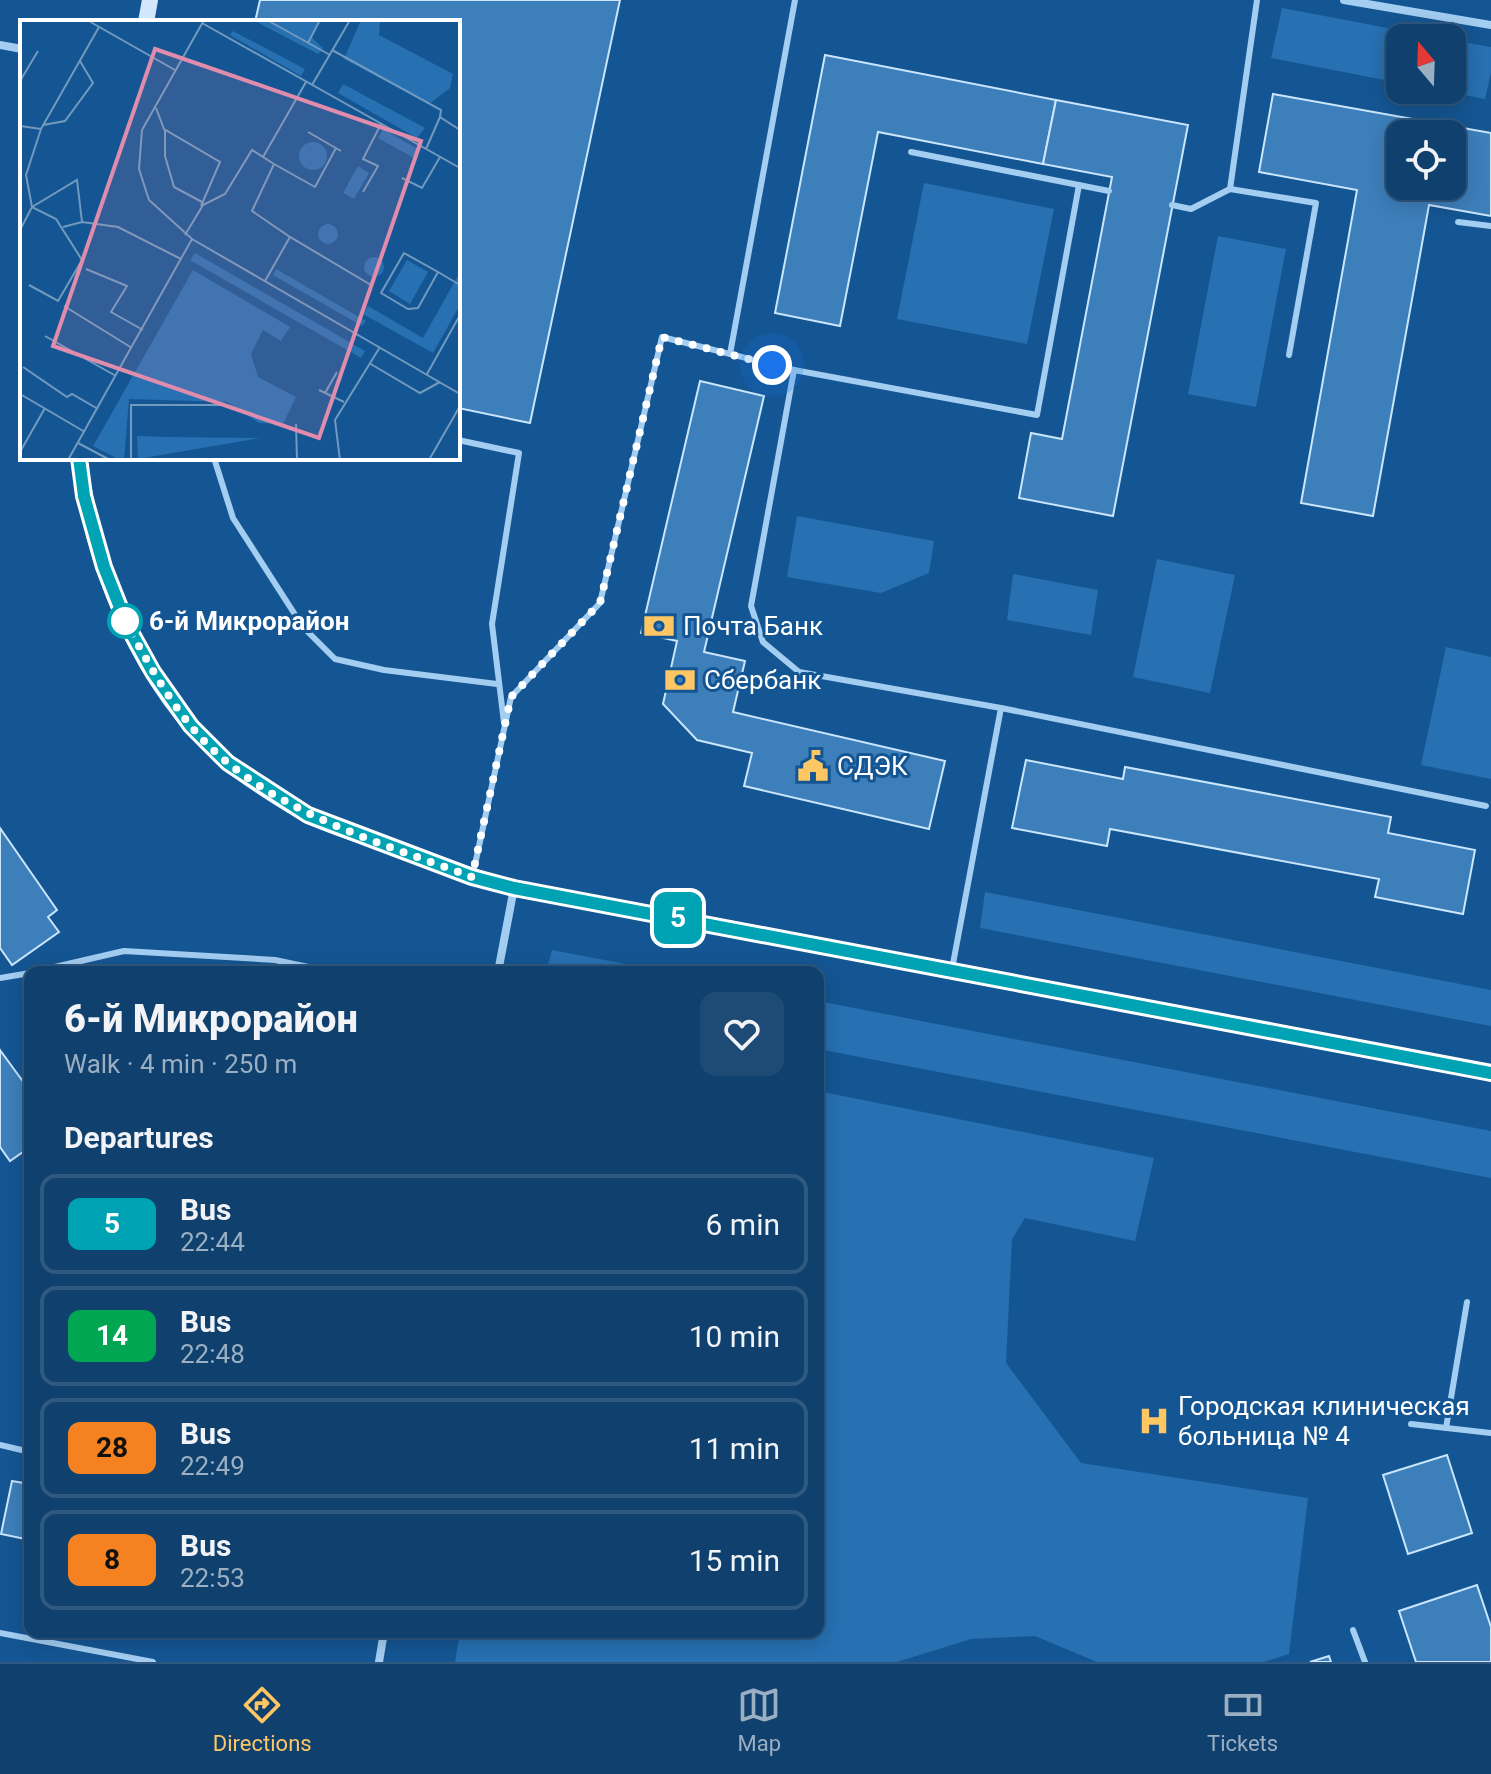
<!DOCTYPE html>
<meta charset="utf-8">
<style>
:root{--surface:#0f406e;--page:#1d4b76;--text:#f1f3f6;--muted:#9bafc2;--line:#2f5981;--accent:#ffc664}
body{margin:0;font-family:Roboto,sans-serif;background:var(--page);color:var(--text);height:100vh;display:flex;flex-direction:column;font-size:30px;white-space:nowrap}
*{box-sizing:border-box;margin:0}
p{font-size:26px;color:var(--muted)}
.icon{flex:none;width:44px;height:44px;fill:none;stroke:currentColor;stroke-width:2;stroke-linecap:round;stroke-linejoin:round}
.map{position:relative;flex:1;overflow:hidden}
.details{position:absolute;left:24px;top:966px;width:800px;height:672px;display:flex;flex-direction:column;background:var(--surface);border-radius:16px;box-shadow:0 4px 20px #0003,0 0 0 2px var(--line)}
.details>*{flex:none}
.badge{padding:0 16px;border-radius:12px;font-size:28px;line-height:52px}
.needle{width:52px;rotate:341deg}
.controls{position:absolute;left:1386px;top:24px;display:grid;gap:16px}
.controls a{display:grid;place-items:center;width:80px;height:80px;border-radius:16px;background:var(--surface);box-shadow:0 4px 20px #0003,0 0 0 2px var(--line);font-size:40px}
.you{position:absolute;width:40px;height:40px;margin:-20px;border:6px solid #fff;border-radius:50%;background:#1a73e8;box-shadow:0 0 0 12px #1a73e833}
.map>.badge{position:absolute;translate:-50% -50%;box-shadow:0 0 0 4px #fff}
h2{padding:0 40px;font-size:30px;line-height:72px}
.round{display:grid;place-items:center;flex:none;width:84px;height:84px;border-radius:16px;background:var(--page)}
.summary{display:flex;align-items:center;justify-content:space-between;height:136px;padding:0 40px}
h1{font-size:38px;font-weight:800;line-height:60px}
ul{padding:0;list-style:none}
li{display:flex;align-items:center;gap:24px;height:100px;margin:0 16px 12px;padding:0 24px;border:4px solid var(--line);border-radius:16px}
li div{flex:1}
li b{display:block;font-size:30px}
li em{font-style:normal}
li .badge{min-width:88px;font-weight:700;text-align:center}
.tab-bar{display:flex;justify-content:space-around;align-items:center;height:112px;border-top:2px solid var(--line);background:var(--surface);font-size:22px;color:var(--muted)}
.tab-bar a{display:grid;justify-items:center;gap:4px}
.tab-bar .selected{color:var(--accent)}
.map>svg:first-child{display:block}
</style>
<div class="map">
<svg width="1491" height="1662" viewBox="0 0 1491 1662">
<rect width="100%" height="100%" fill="#145693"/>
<g fill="#2770b2">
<polygon points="1282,8 1441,38 1400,38 1400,83 1271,58"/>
<polygon points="1452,40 1491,47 1491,72 1485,99 1439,90 1452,90"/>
<polygon points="924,183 1054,209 1027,344 897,319"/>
<polygon points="1218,236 1286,249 1256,407 1188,394"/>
<polygon points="797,516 934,541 929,573 881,593 787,577"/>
<polygon points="1157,559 1235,575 1210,693 1133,677"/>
<polygon points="1013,574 1098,590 1091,635 1007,620"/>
<polygon points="1446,647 1491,657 1491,779 1421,765"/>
<polygon points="985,892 1491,990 1491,1026 980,928"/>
<polygon points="552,950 668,972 546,972"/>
<polygon points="818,1001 1491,1131 1491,1178 818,1049"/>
<polygon points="818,1091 1154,1158 1135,1241 1025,1218 1012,1239 1006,1363 1081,1463 1308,1498 1289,1654 1264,1662 1097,1662 1035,1636 971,1639 897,1662 455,1662 460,1632 818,1632"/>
</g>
<g fill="#3d7fbb" stroke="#cae5fc" stroke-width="2" fill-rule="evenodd">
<polygon points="260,0 620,0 530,423 458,408 458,22 255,22"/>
<polygon points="825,55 1056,100 1043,164 878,132 840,326 775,313"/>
<path d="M1273,94L1491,133V216L1429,205L1373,516L1301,503L1357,190L1259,172ZM1400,134H1452V186H1400Z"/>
<polygon points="1056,100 1188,125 1113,516 1019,498 1031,433 1062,439 1112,177 1043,164"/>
<polygon points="700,381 764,396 704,652 745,661 733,712 945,761 929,829 744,786 752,753 697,740 663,704 677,641 641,633"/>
<polygon points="1026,760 1123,779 1125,767 1391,817 1388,833 1475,850 1463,914 1375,897 1379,879 1110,829 1107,846 1012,828"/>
<polygon points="0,828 57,910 48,917 59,932 12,965 0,948"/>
<polygon points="0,1050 30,1091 30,1147 10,1161 0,1147"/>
<polygon points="1447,1455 1472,1533 1408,1554 1383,1475"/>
<polygon points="12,1481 30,1484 30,1540 1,1534"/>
<polygon points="1477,1585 1491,1627 1491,1662 1416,1662 1399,1611"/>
<polygon points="1329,1656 1331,1662 1310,1662"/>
</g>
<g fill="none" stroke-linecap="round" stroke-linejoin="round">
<g stroke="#a3cdf1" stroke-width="6">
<polyline points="1257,0 1230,189 1316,203 1289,355"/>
<polyline points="911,152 1109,191"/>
<polyline points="1172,205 1191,209 1230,189"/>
<polyline points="1458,222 1491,226"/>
<polyline points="730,354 795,0"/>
<polyline points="794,370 1037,415 1079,185"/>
<polyline points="458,440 519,453 492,624 504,723"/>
<polyline points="214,458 233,518 303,627 335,659 384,670 497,684"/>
<polyline points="473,874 511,697 600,603 662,337 794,370 751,606 763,642 799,672 1001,708"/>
<polyline points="952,969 1001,708 1486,806"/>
<polyline points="33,972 124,951 275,960 332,972"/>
<polyline points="0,978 30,973"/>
<polyline points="1411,1424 1491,1433"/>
<polyline points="1446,1428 1467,1302"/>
<polyline points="0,1445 30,1452"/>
<polyline points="1353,1630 1365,1662"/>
<polyline points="0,1633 153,1662"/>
</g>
<g stroke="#a3cdf1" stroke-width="8">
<polyline points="1344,0 1491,25"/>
<polyline points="0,45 22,49"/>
<polyline points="498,972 514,888"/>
<polyline points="379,1662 384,1632"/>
</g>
<g stroke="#d2e7fc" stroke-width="16">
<polyline points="146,22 150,0"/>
<path d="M79,458C93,568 141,688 227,762C245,777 288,805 308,815C333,828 362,835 388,845C430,861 471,877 514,888L1491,1073"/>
</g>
</g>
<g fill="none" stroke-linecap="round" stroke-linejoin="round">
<defs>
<polyline id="line" points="79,458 84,496 104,567 127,625 153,672 191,726 228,763 308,815 472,877 514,888 1491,1073"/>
</defs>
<use href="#line" stroke="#fff" stroke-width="18"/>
<use href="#line" stroke="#00a3b4" stroke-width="12"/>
<path stroke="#fff" stroke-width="8" stroke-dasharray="0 14.4" d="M125,621C145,657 164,693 190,725C257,808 376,841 472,877L511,697L600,603L662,337L772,365"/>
</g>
<defs>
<symbol id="bank-bare" viewBox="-9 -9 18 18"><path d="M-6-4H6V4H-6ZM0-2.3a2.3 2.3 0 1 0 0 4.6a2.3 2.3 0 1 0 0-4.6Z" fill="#ffc664" stroke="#145693" stroke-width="2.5" paint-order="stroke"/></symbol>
<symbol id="civic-bare" viewBox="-9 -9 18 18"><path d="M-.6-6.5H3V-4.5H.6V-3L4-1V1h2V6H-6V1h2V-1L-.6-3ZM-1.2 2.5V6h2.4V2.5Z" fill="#ffc664" stroke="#145693" stroke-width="2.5" paint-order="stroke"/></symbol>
<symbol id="hospital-bare" viewBox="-9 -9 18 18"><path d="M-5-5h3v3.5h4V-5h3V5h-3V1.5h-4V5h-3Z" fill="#ffc664" stroke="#145693" stroke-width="2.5" paint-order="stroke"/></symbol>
</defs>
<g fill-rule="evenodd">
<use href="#bank-bare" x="637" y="604" width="44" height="44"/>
<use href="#bank-bare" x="658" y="658" width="44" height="44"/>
<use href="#civic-bare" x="791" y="744" width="44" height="44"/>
<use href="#hospital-bare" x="1132" y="1399" width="44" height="44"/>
</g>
<circle fill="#fff" stroke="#00a3b4" stroke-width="4" cx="125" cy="621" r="16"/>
<g text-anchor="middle" stroke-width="6" stroke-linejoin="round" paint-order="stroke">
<g font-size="26" font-weight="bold" fill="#fff" stroke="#145693" text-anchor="start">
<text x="149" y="630">6-й Микрорайон</text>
</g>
<g font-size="26" fill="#fff" stroke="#145693" text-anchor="start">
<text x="683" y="635">Почта Банк</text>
<text x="704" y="689">Сбербанк</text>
<text x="837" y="775">СДЭК</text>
<text x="1178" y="1415">Городская клиническая<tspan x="1178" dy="30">больница № 4</tspan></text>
</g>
</g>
<g transform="translate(20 20)">
<rect width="440" height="440" fill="#145693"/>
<path d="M233,0H299L292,18L303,28L298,34ZM341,0H360L359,15L433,54L430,68L409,84L324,39ZM213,11L285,49L281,56L210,15ZM323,64L405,108L397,118L318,73ZM363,109L399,130L394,138L358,118ZM279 136a14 14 0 1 1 28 0a14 14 0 1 1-28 0ZM338,146L349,153L334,179L323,173ZM298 214a10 10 0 1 1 20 0a10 10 0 1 1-20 0ZM175,233L345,331L341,338L170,240ZM344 247a10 10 0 1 1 20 0a10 10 0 1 1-20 0ZM387,240L408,252L390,284L369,271ZM256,249L346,301L342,306L253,255ZM173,250L270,307L261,321L243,310L231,334L238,357L276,377L263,404L239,403L207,382L109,379L104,440H100L73,426ZM440,252V285L413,333L343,294L348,286L403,318ZM117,416L148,417L240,418L118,439Z" fill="#2770b2"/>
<path fill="none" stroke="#729abe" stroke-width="2" d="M67,0L155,50M184,0L122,110L119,149L129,180L172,219L440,374M247,0L310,35M182,3L440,148M288,23L300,0M312,30L421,90L420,97L440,110M0,61L18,31M292,65L330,0M136,88L144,109L200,142L181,186M23,105L45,101L73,63L60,41M0,106L21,109L79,7M145,109V136L154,167L182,182M288,112L321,131M406,129L420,97M243,137L286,62M254,144L295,167L316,128M382,158L402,168L420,137M343,172L358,146L343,139L361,104M12,187L57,160L62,202M12,187L6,155L21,109M43,207L62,202L98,207L161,239M0,210L12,187L36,199L62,240L38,281L9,265M165,215L183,185L205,174L232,130L254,144L232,191L270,217M66,249L107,266L91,292L123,310M418,252L398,288L388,289L361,273L384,233L418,252L440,265M245,261L270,217L351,265M44,286L112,328M25,316L96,356M349,343L400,373L420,362M3,347L47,377L52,374L78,389M407,354L440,295M299,370L324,382M305,373L317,352M0,374L65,412M276,404L277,440M58,423L90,440M0,432L25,388M48,440L172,219M111,440V385H204M320,440L315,400L360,327M409,440L440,386"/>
<path fill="#e08cad" fill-opacity="0.15" stroke="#e08cad" stroke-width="4" d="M135,29L401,121L299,418L33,326Z"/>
<rect width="440" height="440" fill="none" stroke="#fff" stroke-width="4"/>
</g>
</svg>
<div class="controls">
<a><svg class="needle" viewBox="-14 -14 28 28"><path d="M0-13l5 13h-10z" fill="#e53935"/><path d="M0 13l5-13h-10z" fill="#9bafc2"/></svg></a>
<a><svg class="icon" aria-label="locate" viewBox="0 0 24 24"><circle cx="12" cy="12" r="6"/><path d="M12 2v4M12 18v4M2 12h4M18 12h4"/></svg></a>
</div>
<div class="you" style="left:772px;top:365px"></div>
<b class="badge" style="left:678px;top:918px;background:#00a3b4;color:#fff">5</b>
<section class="details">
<div class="summary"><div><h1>6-й Микрорайон</h1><p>Walk · 4 min · 250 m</p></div><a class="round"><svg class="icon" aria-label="heart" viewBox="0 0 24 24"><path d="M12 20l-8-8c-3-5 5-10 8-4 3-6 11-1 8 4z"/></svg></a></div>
<h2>Departures</h2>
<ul>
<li><span class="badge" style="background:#00a3b4;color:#fff">5</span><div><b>Bus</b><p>22:44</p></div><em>6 min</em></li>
<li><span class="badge" style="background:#00a651;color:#fff">14</span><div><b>Bus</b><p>22:48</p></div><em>10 min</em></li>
<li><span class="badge" style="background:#f58220;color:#111">28</span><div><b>Bus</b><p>22:49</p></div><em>11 min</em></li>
<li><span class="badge" style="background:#f58220;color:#111">8</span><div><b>Bus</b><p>22:53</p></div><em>15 min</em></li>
</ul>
</section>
</div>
<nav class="tab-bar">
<a class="selected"><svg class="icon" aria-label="directions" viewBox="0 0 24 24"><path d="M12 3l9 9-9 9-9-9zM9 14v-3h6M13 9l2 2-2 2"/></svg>Directions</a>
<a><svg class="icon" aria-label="map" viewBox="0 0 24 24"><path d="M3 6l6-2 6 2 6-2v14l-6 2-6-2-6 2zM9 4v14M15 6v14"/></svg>Map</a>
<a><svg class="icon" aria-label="tickets" viewBox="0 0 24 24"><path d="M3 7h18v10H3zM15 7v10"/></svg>Tickets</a>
</nav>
